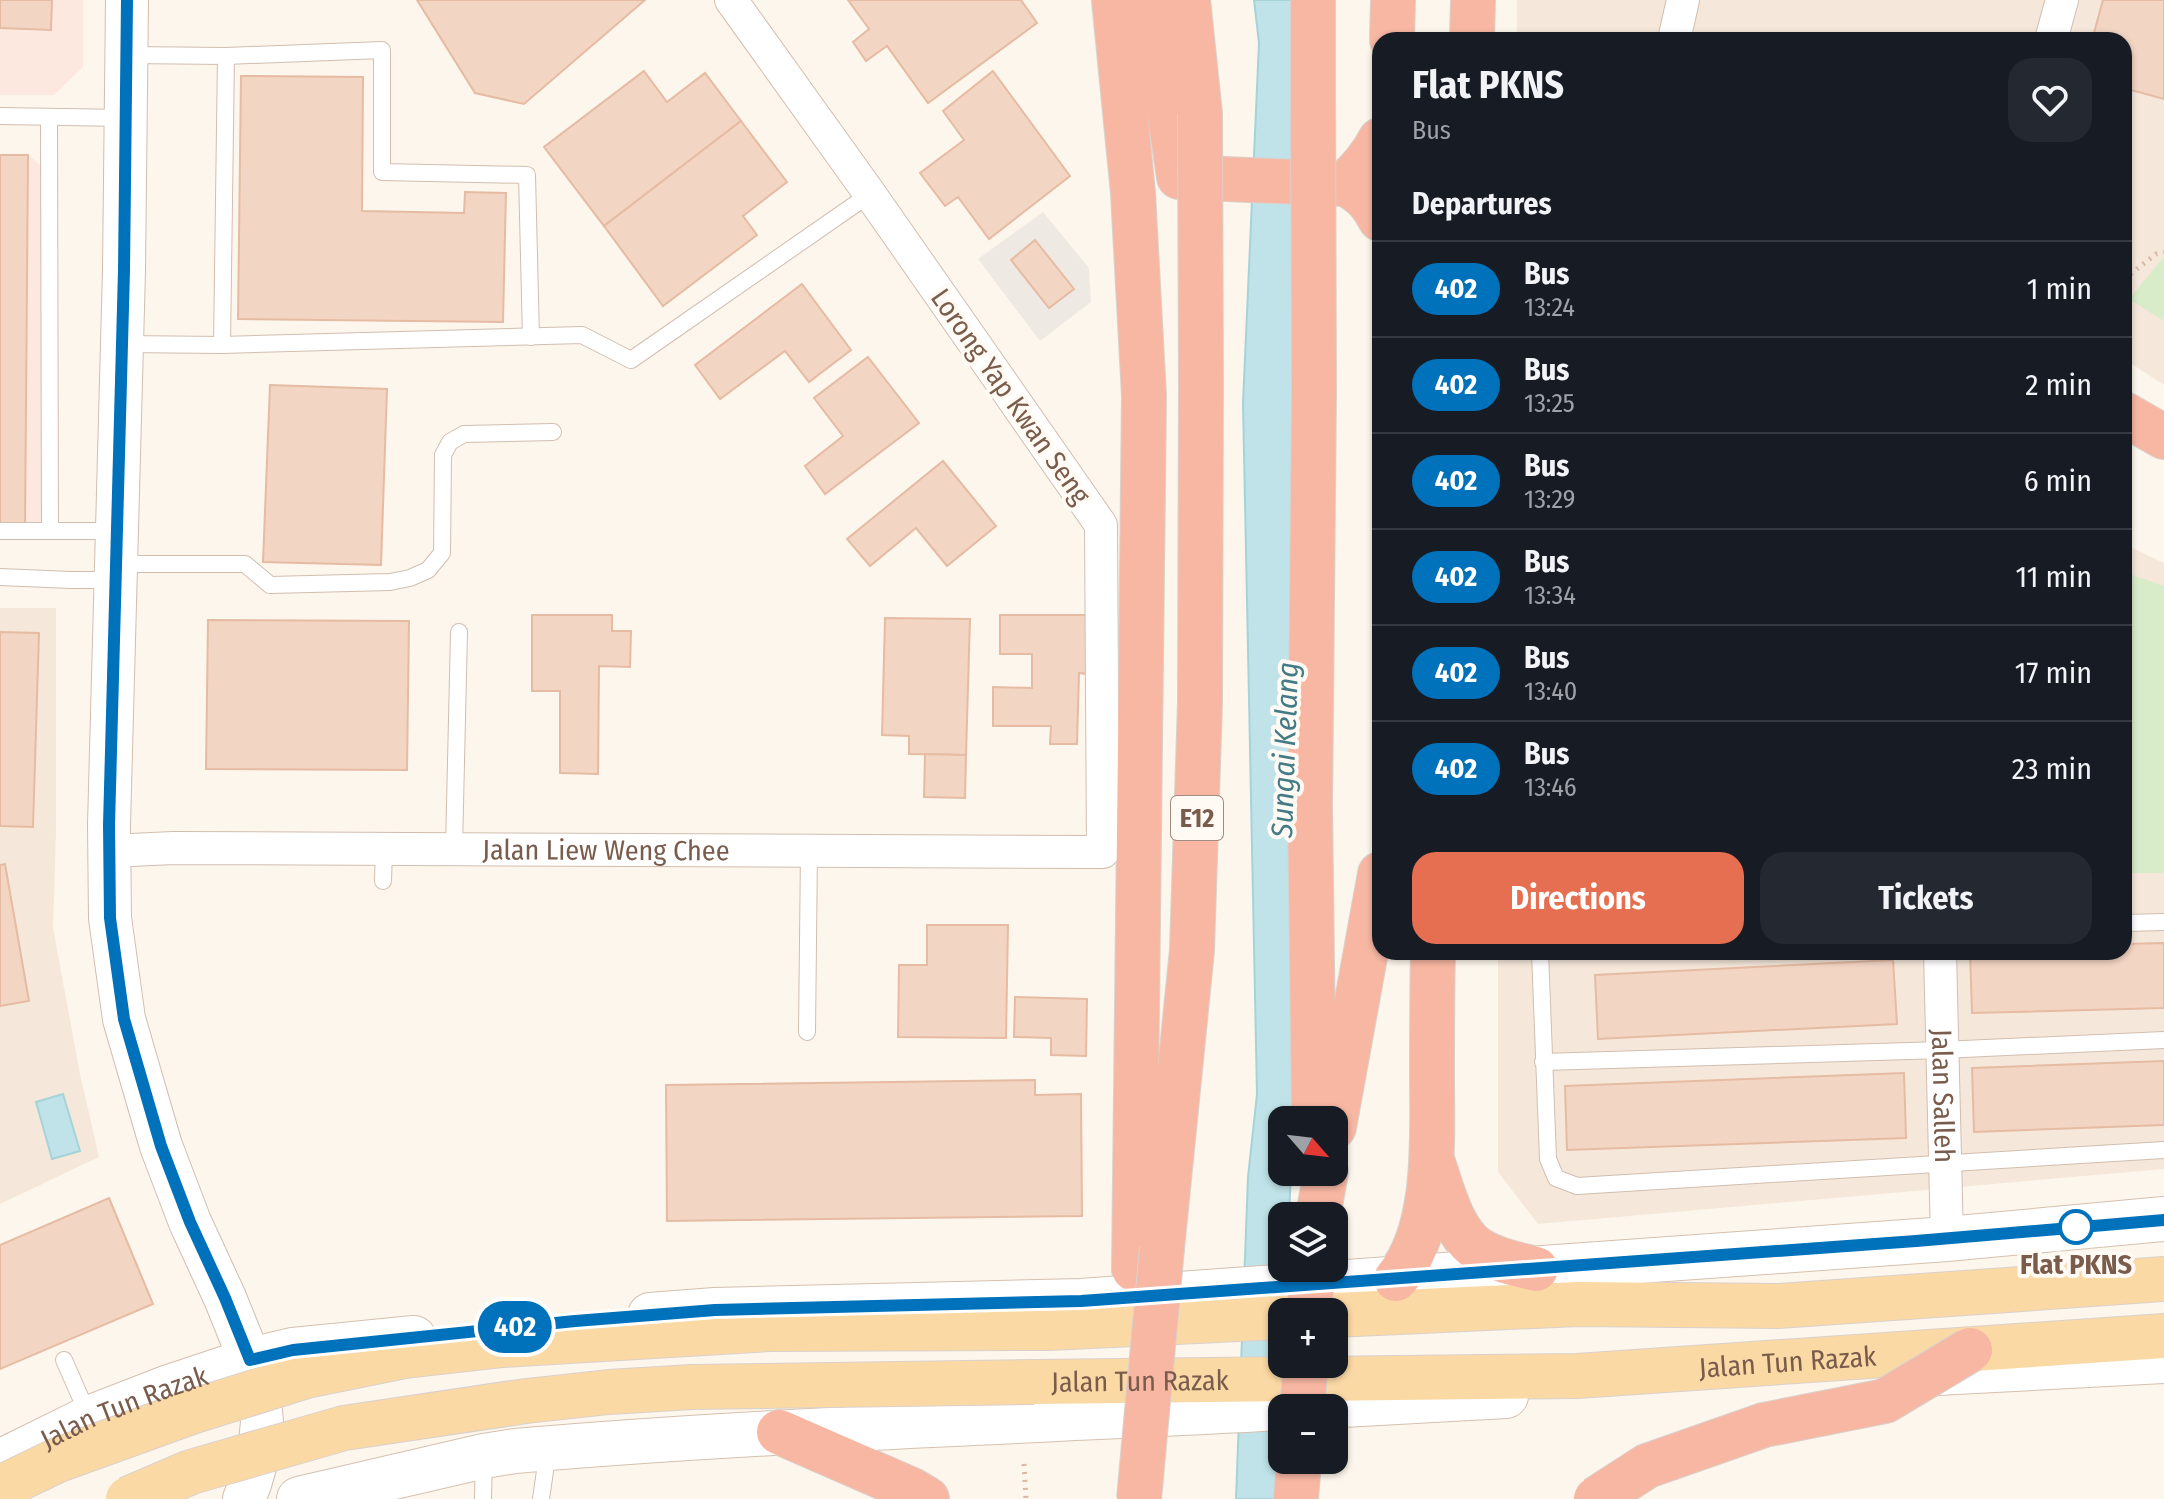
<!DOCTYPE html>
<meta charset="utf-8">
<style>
:root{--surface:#171b24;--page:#242831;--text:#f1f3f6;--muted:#9ea1a6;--line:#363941;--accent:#e76f51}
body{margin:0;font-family:"Fira Sans Condensed",sans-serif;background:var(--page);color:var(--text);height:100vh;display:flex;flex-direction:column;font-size:30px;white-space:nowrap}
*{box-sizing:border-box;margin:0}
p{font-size:26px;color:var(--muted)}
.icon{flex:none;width:44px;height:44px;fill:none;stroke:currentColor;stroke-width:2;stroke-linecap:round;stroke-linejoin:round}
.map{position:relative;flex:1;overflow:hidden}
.details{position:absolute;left:1372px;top:32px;width:760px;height:928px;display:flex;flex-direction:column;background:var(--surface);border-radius:24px;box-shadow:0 2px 6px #0004}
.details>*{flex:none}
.badge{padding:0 16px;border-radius:26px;font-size:28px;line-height:52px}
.needle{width:52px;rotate:118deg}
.fabs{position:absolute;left:1268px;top:1106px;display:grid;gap:16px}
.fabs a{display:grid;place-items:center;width:80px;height:80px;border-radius:16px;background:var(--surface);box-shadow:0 2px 6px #0004;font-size:40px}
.map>.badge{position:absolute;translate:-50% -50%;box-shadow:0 0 0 4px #fff}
h2{padding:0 40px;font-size:30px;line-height:72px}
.round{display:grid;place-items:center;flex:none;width:84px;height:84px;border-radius:24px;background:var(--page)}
.summary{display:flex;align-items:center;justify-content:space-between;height:136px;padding:0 40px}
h1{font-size:38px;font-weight:700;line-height:60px}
.action{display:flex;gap:16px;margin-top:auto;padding:16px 40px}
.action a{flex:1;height:92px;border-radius:24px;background:var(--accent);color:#fff;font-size:32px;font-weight:700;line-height:92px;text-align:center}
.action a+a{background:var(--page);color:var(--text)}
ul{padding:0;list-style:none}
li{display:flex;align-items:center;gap:24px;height:96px;padding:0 40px;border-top:2px solid var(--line)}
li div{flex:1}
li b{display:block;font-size:30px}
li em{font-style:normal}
li .badge{min-width:88px;font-weight:700;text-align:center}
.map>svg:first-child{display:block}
</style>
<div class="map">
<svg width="2164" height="1499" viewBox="0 0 2164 1499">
<rect width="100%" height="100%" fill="#fdf6ec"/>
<g fill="#f5e8da">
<polygon points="1517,0 2164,0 2164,385 2124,359 2124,40 1517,40"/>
<polygon points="2124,544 2164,563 2164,1169 1538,1224 1498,1172 1498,952 2124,952"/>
<polygon points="0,608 56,608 56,833 53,928 80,1074 99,1157 0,1204"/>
</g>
<g fill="#fde8e0">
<polygon points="0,0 83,0 83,67 54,95 0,95"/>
<polygon points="0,156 30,156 55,180 56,513 31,538 0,538"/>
</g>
<polygon fill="#efe9e4" points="1043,212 1089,268 1091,302 1040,341 978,259"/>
<g fill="#d8ecc9">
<polygon points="2164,257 2164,321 2129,299"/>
<polygon points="2124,572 2164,586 2164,873 2124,873"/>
</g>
<g fill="#bfe3e8" stroke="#a5d3da" stroke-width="2">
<polygon points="1254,0 1300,0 1294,1120 1282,1120 1282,1172 1291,1172 1289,1216 1282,1216 1282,1499 1236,1499 1248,1177 1257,1094 1243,403 1259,43"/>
<polygon points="63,1094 80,1151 52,1159 36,1102"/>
</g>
<g fill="#f3d5c3" stroke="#e6bba3" stroke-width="2">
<polygon points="0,0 52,0 51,30 0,28"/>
<polygon points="417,0 645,0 524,104 475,93"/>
<polygon points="848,0 1021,0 1037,23 928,103 887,46 866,61 853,42 869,29"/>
<polygon points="2103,0 2164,0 2164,99 2124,88 2124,40 2092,40"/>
<polygon points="644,71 667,102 705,73 741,121 604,226 544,147"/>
<polygon points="993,71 1070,176 989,239 958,197 945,206 920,173 964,140 943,111"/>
<polygon points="241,76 363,77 362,211 464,213 465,192 506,193 503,322 238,319"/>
<polygon points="741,121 787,182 743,216 757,235 663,306 604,226"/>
<polygon points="0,155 28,155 25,529 0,529"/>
<polygon points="1035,240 1074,289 1049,308 1011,260"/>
<polygon points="802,284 851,350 809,382 785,351 720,399 695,365"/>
<polygon points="868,357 919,423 825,494 805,466 843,436 814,398"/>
<polygon points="270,385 387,389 381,565 263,562"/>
<polygon points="943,461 996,526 947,566 916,528 870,566 847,539"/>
<polygon points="532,615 612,615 612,631 631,631 630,667 599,666 598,774 560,773 560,691 532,691"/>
<polygon points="1000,615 1088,615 1087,674 1079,673 1077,744 1050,744 1051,726 993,726 993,687 1032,688 1032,654 1000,654"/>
<polygon points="885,618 970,619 966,755 909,754 909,736 882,735"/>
<polygon points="208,620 409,621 407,770 206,769"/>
<polygon points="0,632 39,633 33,827 0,826"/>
<polygon points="925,754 966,755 965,798 924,797"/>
<polygon points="5,864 29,1001 0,1006 0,865"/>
<polygon points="927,925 1008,925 1006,1038 898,1037 899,965 927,965"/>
<polygon points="2164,943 2164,1008 1972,1013 1970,952 2124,952 2124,944"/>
<polygon points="1893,960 1897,1024 1598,1039 1595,975"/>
<polygon points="1015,997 1087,999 1086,1056 1051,1055 1051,1038 1014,1037"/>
<polygon points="2164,1061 2164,1125 1974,1132 1972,1068"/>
<polygon points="1904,1073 1906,1138 1567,1150 1565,1086"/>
<polygon points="1035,1080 1035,1095 1081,1094 1082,1216 667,1221 666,1085"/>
<polygon points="109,1198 153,1304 0,1369 0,1245"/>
</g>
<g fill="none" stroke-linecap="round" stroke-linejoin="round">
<defs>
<g id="service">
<polyline points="226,56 382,50 382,172 527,175 531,337"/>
<polyline points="0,116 126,118"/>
<polyline points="49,117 50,530"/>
<polyline points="123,344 222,345 226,56 127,55"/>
<polyline points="222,345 582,335 631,360 870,194"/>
<polyline points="0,531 115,531"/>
<polyline points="118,564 245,564 270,585 390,582 410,578 428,570 442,553 443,455 450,442 464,434 553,432"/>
<polyline points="0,577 71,580 115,580"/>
<polyline points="454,849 459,632"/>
<polyline points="383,881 384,849"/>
<polyline points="2124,923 2164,922"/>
<polyline points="1540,952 1548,1159 1556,1178 1577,1186 2164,1150"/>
<polyline points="807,1032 809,851"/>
<polyline points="1543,1062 1942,1050 2164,1040"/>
<polyline points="64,1360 89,1417"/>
<polyline points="483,1499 484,1458"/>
<polyline points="541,1499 548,1450"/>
</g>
<g id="minor">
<polyline points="1674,40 1683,0"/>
<polyline points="2051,40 2062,0"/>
<path id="s1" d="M110,851L173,848L1103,852L1101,525L870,194L731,0"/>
<path id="s2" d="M1940,952L1947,1239"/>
</g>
<polyline id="tertiary" points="127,0 124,270 109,825 110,918 124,1019 161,1146 190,1222 225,1298 250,1360 259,1390 262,1422 259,1453 250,1484 244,1499"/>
<g id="secondary">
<polyline points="650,1315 715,1310 1081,1301 1947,1239 2164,1219"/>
<polyline points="1918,1374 2164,1361"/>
<polyline points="1288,1408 1506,1396"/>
<path id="s3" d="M0,1462L89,1418L169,1387L250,1360L293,1350L414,1338"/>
<path d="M299,1499L484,1456L515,1451C770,1429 1026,1422 1282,1408"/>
</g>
<g id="primary">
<polyline points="1334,1315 1578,1304 1778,1306 2164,1279"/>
<polyline points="1049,1328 1282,1317"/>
<path id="s4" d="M1034,1382L1577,1376L2164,1336"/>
</g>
<g id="motorway">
<polyline points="1114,0 1133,193 1144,396 1134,1269"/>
<path d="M1153,0L1179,177L1345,184C1362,192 1372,203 1380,219"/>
<polyline points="1188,0 1200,114"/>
<polyline points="1313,0 1313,91"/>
<polyline points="1392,40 1393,0"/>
<polyline points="1472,40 1473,0"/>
<path d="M1345,184C1359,171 1371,158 1380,140"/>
<polyline points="1314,391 1310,806 1314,1120"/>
<polyline points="2124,414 2164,437"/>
<polyline points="1334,1127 1380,874"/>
<path d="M1433,1163C1443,1191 1451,1229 1476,1248C1494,1260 1516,1264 1536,1269"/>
<polyline points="1318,1216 1326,1172"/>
<polyline points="1162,1248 1192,950 1200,702 1201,386"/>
<path d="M1396,1279C1438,1230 1432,1136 1432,1076C1432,1034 1432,993 1433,952"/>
<polyline points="779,1432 912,1490 927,1499"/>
<polyline points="1296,1499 1299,1460"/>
</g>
</defs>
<use href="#service" stroke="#d1beb0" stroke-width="18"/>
<use href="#minor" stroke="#d1beb0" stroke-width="34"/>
<use href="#tertiary" stroke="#d1beb0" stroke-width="44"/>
<use href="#secondary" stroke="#d6c0b0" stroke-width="46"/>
<use href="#primary" stroke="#dad1cd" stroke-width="46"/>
<use href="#motorway" stroke="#dad1cd" stroke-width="46"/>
<g stroke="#d9b8a5" stroke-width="5" stroke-dasharray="2 6" stroke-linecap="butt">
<polyline points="2124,279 2156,254 2164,252"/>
<polyline points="1024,1464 1026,1499"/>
</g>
<use href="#service" stroke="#fff" stroke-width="16"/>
<use href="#minor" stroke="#fff" stroke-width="32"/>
<use href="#tertiary" stroke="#fff" stroke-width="42"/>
<use href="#secondary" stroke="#fff" stroke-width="44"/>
<use href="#primary" stroke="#fbd9a5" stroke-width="44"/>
<use href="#motorway" stroke="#f7b7a3" stroke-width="44"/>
<defs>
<g id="primary-bridge">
<polyline points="0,1488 58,1460 191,1412 306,1376 405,1356 503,1345 770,1329 1049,1328"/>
<polyline points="128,1499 191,1472 344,1428 526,1401 609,1392 692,1387 1034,1382"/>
</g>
<g id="motorway-bridge">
<polyline points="1313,91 1314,391"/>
<polyline points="1200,114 1201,386"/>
<polyline points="1309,1312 1313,1268"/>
<polyline points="1302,1408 1306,1364"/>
<polyline points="1139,1499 1162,1248"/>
<polyline points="1596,1499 1647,1466 1764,1425 1885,1401 1970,1350"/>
</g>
</defs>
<use href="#primary-bridge" stroke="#dad1cd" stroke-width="46" stroke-linecap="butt"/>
<use href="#motorway-bridge" stroke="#dad1cd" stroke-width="46" stroke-linecap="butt"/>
<use href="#primary-bridge" stroke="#fbd9a5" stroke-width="44"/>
<use href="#motorway-bridge" stroke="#f7b7a3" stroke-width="44"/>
</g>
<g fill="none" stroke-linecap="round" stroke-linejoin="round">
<defs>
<polyline id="line" points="127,0 124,270 109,825 110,918 124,1019 161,1146 190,1222 225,1298 250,1360 293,1350 575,1321 715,1310 1081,1301 1916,1241 2164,1220"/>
</defs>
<use href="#line" stroke="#fff" stroke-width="18"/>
<use href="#line" stroke="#0072bc" stroke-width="12"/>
</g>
<circle fill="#fff" stroke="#0072bc" stroke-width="4" cx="2076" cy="1227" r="16"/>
<g text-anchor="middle" stroke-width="8" stroke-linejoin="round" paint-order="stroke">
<rect fill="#fffaf3" stroke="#a28b7f" stroke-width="2" x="1171" y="796" width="52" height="44" rx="6"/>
<g font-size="26" font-weight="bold" fill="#7a5c4d">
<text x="1197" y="827">E12</text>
</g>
<g font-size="28" fill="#7a5c4d" stroke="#fffaf3">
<text transform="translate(1011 396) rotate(55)" y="10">Lorong Yap Kwan Seng</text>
<text dy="10" stroke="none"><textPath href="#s1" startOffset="496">Jalan Liew Weng Chee</textPath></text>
<text dy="10" stroke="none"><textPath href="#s2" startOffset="144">Jalan Salleh</textPath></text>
<text dy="10" stroke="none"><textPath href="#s4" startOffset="754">Jalan Tun Razak</textPath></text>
<text dy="10" stroke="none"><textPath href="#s4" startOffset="106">Jalan Tun Razak</textPath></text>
<text dy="10" stroke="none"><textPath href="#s3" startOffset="136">Jalan Tun Razak</textPath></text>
</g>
<g font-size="28" font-weight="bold" fill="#7a5c4d" stroke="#fffaf3">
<text x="2076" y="1274">Flat PKNS</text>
</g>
<g font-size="30" font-style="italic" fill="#437c86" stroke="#fffaf3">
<text transform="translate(1285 750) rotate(-88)" y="10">Sungai Kelang</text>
</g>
</g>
</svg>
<div class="fabs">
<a><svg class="needle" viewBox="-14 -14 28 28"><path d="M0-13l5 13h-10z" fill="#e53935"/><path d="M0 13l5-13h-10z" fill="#9ea1a6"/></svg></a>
<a><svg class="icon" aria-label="layers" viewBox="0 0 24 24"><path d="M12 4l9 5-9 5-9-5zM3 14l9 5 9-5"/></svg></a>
<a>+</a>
<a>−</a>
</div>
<b class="badge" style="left:515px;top:1327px;background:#0072bc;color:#fff">402</b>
<section class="details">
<div class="summary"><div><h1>Flat PKNS</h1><p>Bus</p></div><a class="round"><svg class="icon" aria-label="heart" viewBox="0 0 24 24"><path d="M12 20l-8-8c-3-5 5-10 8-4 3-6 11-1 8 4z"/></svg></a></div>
<h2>Departures</h2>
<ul>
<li><span class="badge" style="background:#0072bc;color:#fff">402</span><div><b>Bus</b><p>13:24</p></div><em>1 min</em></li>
<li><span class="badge" style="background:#0072bc;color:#fff">402</span><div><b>Bus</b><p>13:25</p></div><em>2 min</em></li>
<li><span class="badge" style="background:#0072bc;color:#fff">402</span><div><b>Bus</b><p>13:29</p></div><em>6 min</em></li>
<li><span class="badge" style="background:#0072bc;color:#fff">402</span><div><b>Bus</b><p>13:34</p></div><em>11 min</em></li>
<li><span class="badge" style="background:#0072bc;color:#fff">402</span><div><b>Bus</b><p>13:40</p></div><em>17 min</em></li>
<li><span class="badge" style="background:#0072bc;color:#fff">402</span><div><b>Bus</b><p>13:46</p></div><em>23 min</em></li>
</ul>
<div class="action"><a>Directions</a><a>Tickets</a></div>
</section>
</div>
